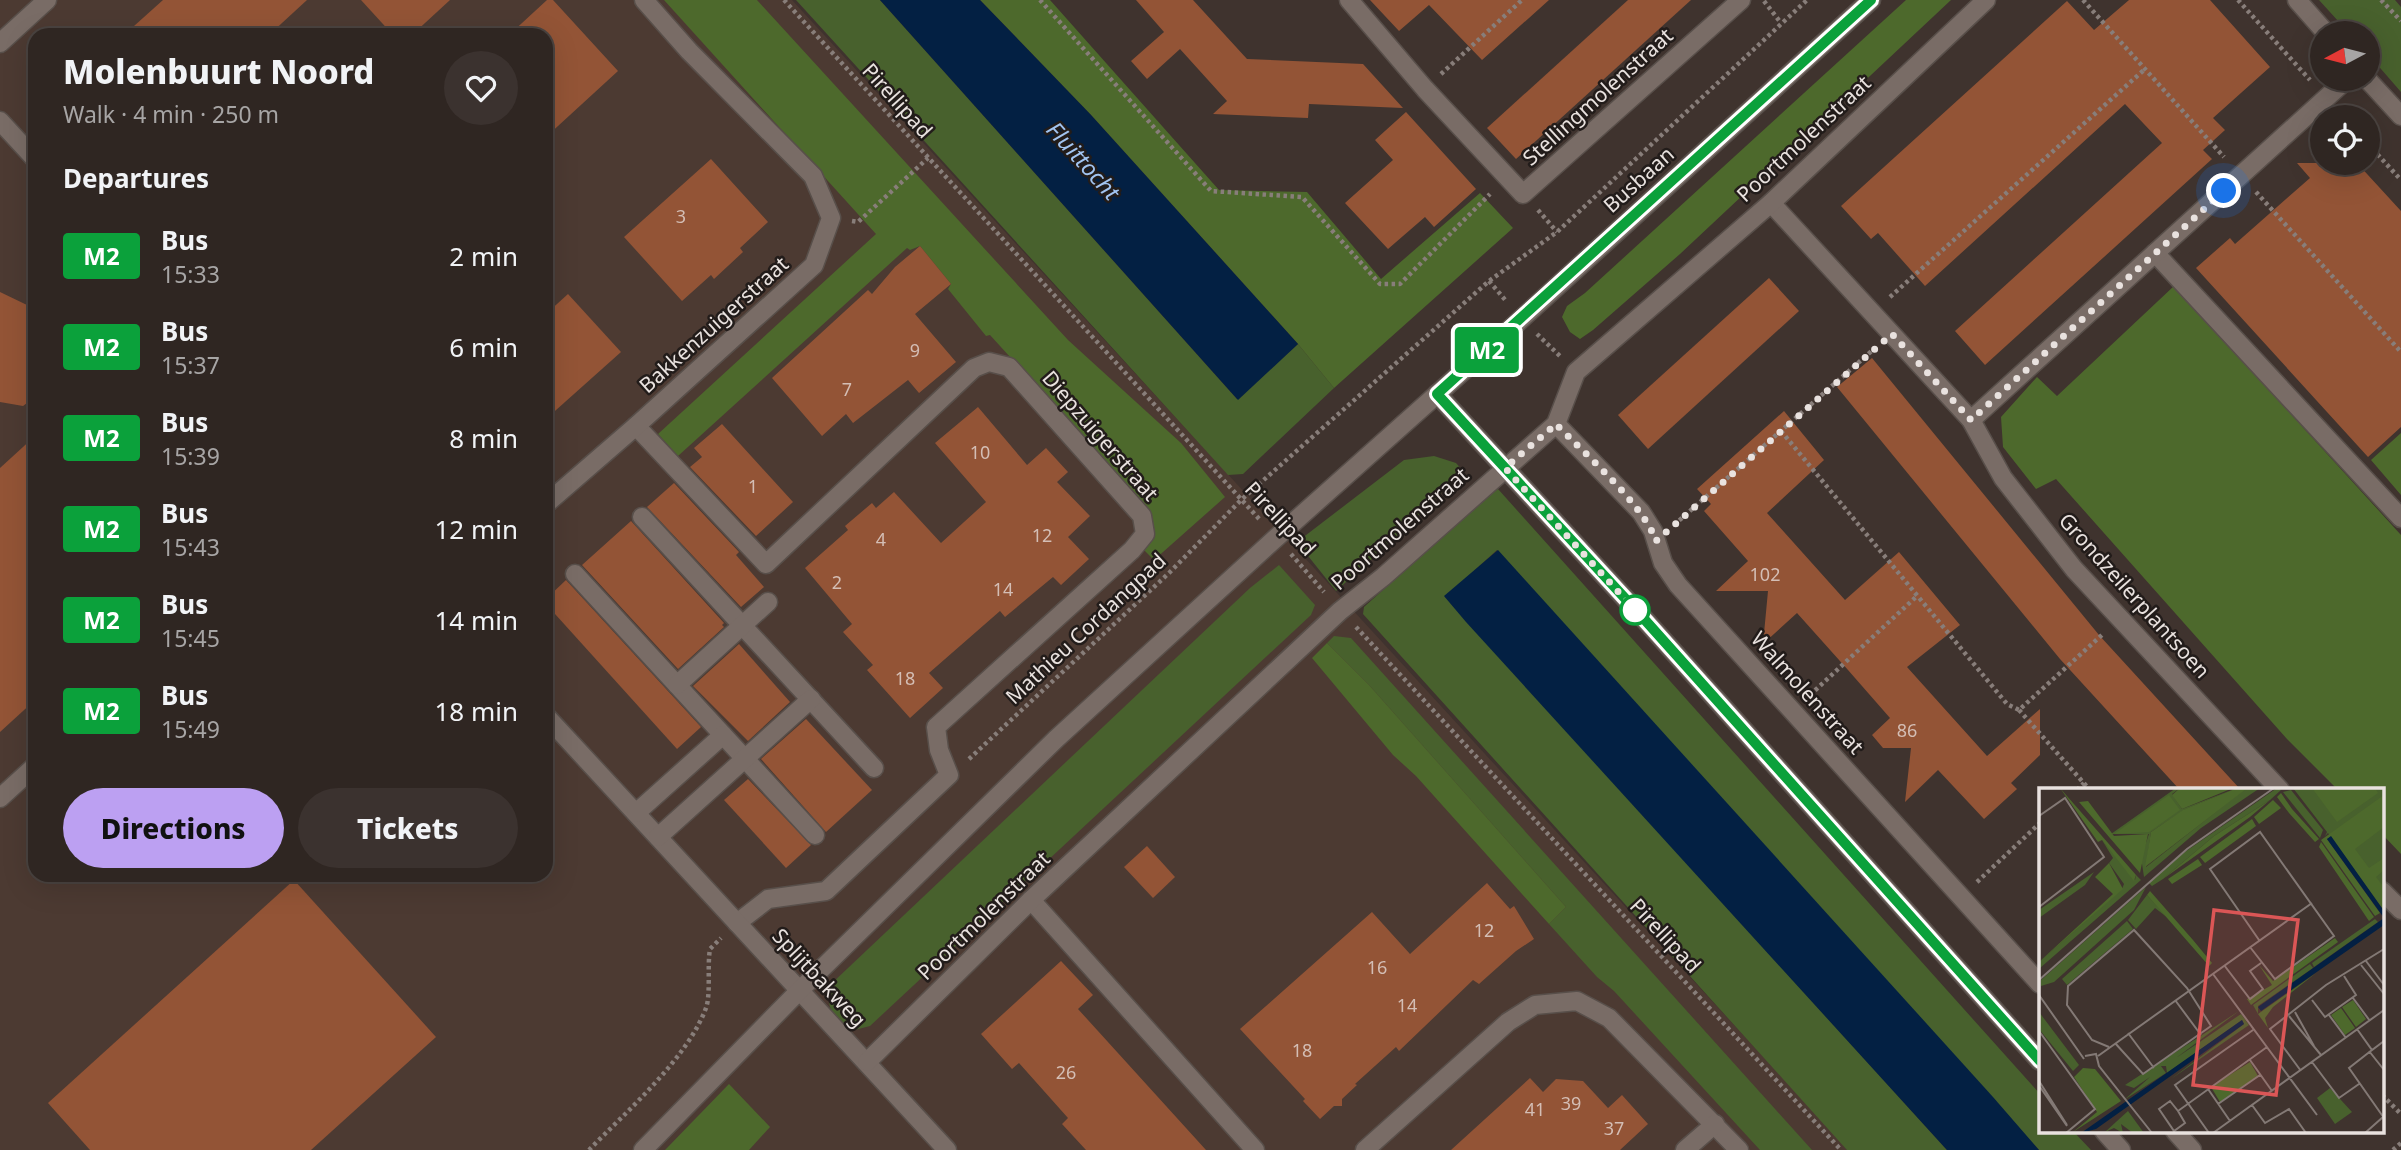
<!DOCTYPE html>
<meta charset="utf-8">
<style>
:root{--surface:#2f2622;--page:#3b322f;--text:#f1f3f6;--muted:#a7a5a5;--line:#4a4340;--accent:#bca0f2}
body{margin:0;font-family:"Noto Sans",sans-serif;background:var(--page);color:var(--text);height:100vh;display:flex;flex-direction:column;font-size:26px;white-space:nowrap}
*{box-sizing:border-box;margin:0}
p{font-size:23px;color:var(--muted)}
.icon{flex:none;width:38px;height:38px;fill:none;stroke:currentColor;stroke-width:2;stroke-linecap:round;stroke-linejoin:round}
.map{position:relative;flex:1;overflow:hidden}
.details{position:absolute;left:28px;top:28px;width:525px;height:854px;display:flex;flex-direction:column;background:var(--surface);border-radius:21px;box-shadow:0 7px 28px #0002,0 0 0 2px var(--line)}
.details>*{flex:none}
.badge{padding:0 14px;border-radius:5px;font-size:24px;line-height:46px}
.needle{width:46px;rotate:263deg}
.tools{position:absolute;left:2310px;top:21px;display:grid;gap:14px}
.tools a{display:grid;place-items:center;width:70px;height:70px;border-radius:50%;background:var(--surface);box-shadow:0 7px 28px #0002,0 0 0 2px var(--line);font-size:35px}
.you{position:absolute;width:35px;height:35px;margin:-18px;border:5px solid #fff;border-radius:50%;background:#1a73e8;box-shadow:0 0 0 10px #1a73e833}
.map>.badge{position:absolute;translate:-50% -50%;box-shadow:0 0 0 4px #fff}
h2{padding:0 35px;font-size:26px;line-height:63px}
.round{display:grid;place-items:center;flex:none;width:74px;height:74px;border-radius:37px;background:var(--page)}
.head{display:flex;align-items:center;justify-content:space-between;height:119px;padding:0 35px}
h1{font-size:33px;font-weight:800;line-height:52px}
.action{display:flex;gap:14px;margin-top:auto;padding:14px 35px}
.action a{flex:1;height:80px;border-radius:42px;background:var(--accent);color:#111;font-size:28px;font-weight:800;line-height:80px;text-align:center}
.action a+a{background:var(--page);color:var(--text)}
ul{padding:0;list-style:none}
li{display:flex;align-items:center;gap:21px;height:91px;padding:0 35px}
li div{flex:1}
li b{display:block;font-size:26px}
li em{font-style:normal}
li .badge{min-width:77px;font-weight:700;text-align:center}
.map>svg:first-child{display:block}
</style>
<div class="map">
<svg width="2401" height="1150" viewBox="0 0 2401 1150">
<rect width="100%" height="100%" fill="#3f332e"/>
<path fill="#4c3a32" fill-rule="evenodd" d="M0,0H792L1849,1150H0ZM35,35H546V875H35Z"/>
<g fill="#48612d">
<polygon points="796,0 880,0 1237,399 1298,344 1334,388 1243,474 1228,475"/>
<polygon points="2319,0 2395,0 2401,7 2401,92 2368,54 2368,33 2349,33"/>
<polygon points="1434,456 1456,463 1463,471 1403,531 1336,591 1297,542 1404,460"/>
<polygon points="1498,489 2040,1094 2040,1131 2073,1131 2091,1150 2039,1150 1497,550 1445,597 1947,1150 1847,1150 1363,614 1364,607 1491,493"/>
<path d="M1279,565L1315,605L1311,615L870,1026L851,1031C832,1016 826,1010 830,985L1250,588Z"/>
<polygon points="1334,636 1351,638 1812,1150 1760,1150 1614,991 1597,977 1549,924 1566,907 1369,685 1327,643"/>
</g>
<g fill="#4d692c">
<path d="M664,0H757L1068,340L1181,443L1225,497L1154,560L1144,550C1154,535 1155,525 1147,508L990,335L986,336L948,289L951,284L920,246L910,250L907,248L678,456L658,434L876,234Z"/>
<polygon points="980,0 1050,0 1219,190 1307,192 1381,279 1480,193 1513,228 1334,388 1298,344 1091,115"/>
<polygon points="1906,0 1951,0 1680,254 1593,330 1580,339 1570,332 1562,317 1567,306 1585,293"/>
<polygon points="2174,286 2401,535 2401,854 2382,834 2382,790 2337,789 2287,739 2056,479 2036,489 2003,447 2001,417 2037,377 2057,396"/>
<polygon points="2401,433 2401,495 2371,460"/>
<polygon points="1327,643 1369,685 1566,907 1549,924 1416,776 1393,755 1312,658"/>
<polygon points="729,1084 770,1127 749,1150 665,1150"/>
</g>
<g fill="#032043">
<polygon points="880,0 980,0 1091,115 1298,344 1238,400"/>
<polygon points="1498,550 1993,1097 2039,1150 1947,1150 1466,622 1444,596"/>
</g>
<g fill="#935436">
<polygon points="163,0 307,0 269,35 124,35"/>
<polygon points="361,0 450,0 412,35 393,35"/>
<polygon points="547,0 553,0 618,71 546,137 546,35 509,35"/>
<polygon points="1136,0 1193,0 1247,59 1363,64 1403,108 1309,104 1308,118 1213,114 1227,101 1180,49 1147,79 1131,61 1164,32"/>
<polygon points="1370,0 1549,0 1482,60 1429,5 1399,31"/>
<polygon points="1628,0 1691,0 1516,159 1487,128"/>
<polygon points="2129,0 2210,0 2270,67 2213,118 2225,130 2203,150 2212,159 1985,365 1955,331 2162,143 2125,104 1925,286 1878,233 1871,239 1841,206 2067,1 2094,30"/>
<polygon points="1406,112 1476,189 1434,227 1425,217 1388,249 1345,203 1393,160 1375,140"/>
<polygon points="711,159 768,222 740,248 743,252 714,279 711,275 682,301 624,237"/>
<polygon points="2297,163 2357,163 2401,211 2401,427 2368,457 2196,268 2230,238 2235,244 2310,178"/>
<polygon points="920,246 951,284 915,314 956,362 919,393 908,380 853,423 846,414 822,436 772,378 868,290 872,294 895,267"/>
<polygon points="1769,278 1799,311 1648,449 1618,415"/>
<polygon points="0,292 27,305 35,314 35,340 28,355 35,360 35,397 23,406 0,402"/>
<polygon points="568,294 621,352 546,419 546,314"/>
<polygon points="1872,358 2099,635 2240,789 2179,789 2060,659 1837,387"/>
<polygon points="978,407 1027,465 1046,448 1068,472 1057,482 1090,516 1068,537 1089,559 1061,585 1053,577 1005,617 1000,611 929,673 943,688 910,718 867,670 873,665 843,632 852,624 805,568 848,530 845,526 872,503 876,508 894,492 941,543 986,502 935,443"/>
<polygon points="1784,411 1824,460 1767,513 1845,600 1899,552 1960,625 1907,667 1987,756 2040,709 2040,755 2011,783 2017,789 1984,819 1938,770 1905,802 1911,748 1883,748 1872,735 1890,718 1848,670 1797,613 1763,644 1768,591 1716,591 1748,561 1704,511 1711,504 1697,489"/>
<polygon points="722,424 793,502 756,536 690,467 702,457 694,448"/>
<polygon points="35,436 35,700 0,732 0,468"/>
<polygon points="674,483 739,552 736,555 764,587 741,607 647,507"/>
<polygon points="631,521 724,623 722,625 724,627 678,669 582,565"/>
<polygon points="566,580 701,727 677,749 546,604 546,599"/>
<polygon points="739,644 790,702 748,741 693,686"/>
<polygon points="806,719 872,790 826,832 761,759"/>
<polygon points="748,779 811,845 786,868 724,800"/>
<polygon points="1147,846 1175,877 1153,898 1124,867"/>
<polygon points="294,880 436,1037 311,1150 90,1150 48,1103"/>
<polygon points="1487,883 1510,909 1514,906 1534,939 1516,951 1479,984 1473,980 1399,1051 1396,1047 1355,1084 1357,1085 1342,1099 1342,1106 1334,1106 1320,1119 1303,1101 1305,1099 1240,1029 1372,912 1410,954"/>
<polygon points="1061,961 1093,995 1078,1009 1206,1150 1086,1150 1062,1124 1068,1118 1019,1063 1012,1069 981,1034"/>
<polygon points="1530,1078 1543,1092 1556,1079 1583,1081 1608,1108 1622,1095 1648,1124 1620,1150 1451,1150"/>
</g>
<g fill="none" stroke-linecap="round" stroke-linejoin="round">
<defs>
<g id="minor">
<polyline points="1349,0 1425,89 1523,194 1741,0"/>
<polyline points="2297,0 2326,33"/>
<polyline points="0,43 47,0"/>
<polyline points="2367,79 2401,116"/>
<polyline points="0,121 35,159"/>
<polyline points="1771,203 1971,420 2003,478 2074,569 2280,790"/>
<polyline points="2155,253 2401,518"/>
<polyline points="1437,394 1645,620 2040,1061"/>
<polyline points="1971,420 2347,79"/>
<polyline points="1556,424 1641,512 1653,531 1663,563 1678,585 2040,984"/>
<polyline points="636,426 766,564 974,368 989,362 1009,367 1142,516 1145,534 1132,550 936,727 939,750 949,775 826,891 768,899 737,923"/>
<polyline points="546,504 636,426 814,265 831,218 813,176 689,51 644,0"/>
<polyline points="642,517 874,768"/>
<polyline points="575,574 815,835"/>
<polyline points="677,685 768,602"/>
<polyline points="546,716 947,1150"/>
<polyline points="0,798 35,766"/>
<polyline points="636,813 723,735"/>
<polyline points="658,837 811,699"/>
<polyline points="2382,891 2401,910"/>
<polyline points="1031,900 1255,1150"/>
<polyline points="867,1062 1031,900 1340,611 1383,577 1556,424 1576,372 1771,203 1986,0"/>
<polyline points="2104,1131 2121,1150"/>
<polyline points="2175,1131 2192,1150"/>
<polyline points="643,1150 799,991 1056,739 1277,537 1508,331 1871,0"/>
<polyline points="1365,1150 1508,1022 1535,1005 1577,1001 1609,1018 1739,1150"/>
<polyline points="1685,1150 1715,1124"/>
</g>
</defs>
<use href="#minor" stroke="#584f4a" stroke-width="21"/>
<g stroke="#887e7a" stroke-width="4.5" stroke-dasharray="3.5 3.5" stroke-linecap="butt">
<polyline points="784,0 1261,521"/>
<polyline points="1040,0 1211,191 1302,197 1380,284 1400,284 1490,194"/>
<polyline points="2083,0 2224,157"/>
<polyline points="2238,0 2310,80"/>
<polyline points="2381,0 2401,21"/>
<polyline points="1764,1 1781,23"/>
<polyline points="1441,74 1522,0"/>
<polyline points="2368,144 2401,180"/>
<polyline points="2256,192 2401,352"/>
<polyline points="1538,210 1557,232"/>
<polyline points="852,221 858,222 928,158"/>
<polyline points="1489,281 1507,302"/>
<polyline points="1890,297 2145,69"/>
<polyline points="1537,334 1561,357"/>
<polyline points="1781,431 2007,704 2019,710 2103,634"/>
<polyline points="1674,525 1875,348"/>
<polyline points="1291,554 1324,592"/>
<polyline points="1356,627 1841,1150"/>
<polyline points="1810,695 1917,596"/>
<polyline points="2019,710 2090,790"/>
<polyline points="969,759 1169,573 1241,500 1489,281 1557,232 1807,0"/>
<polyline points="2077,790 2084,783"/>
<polyline points="1977,882 2040,823"/>
<polyline points="2382,1095 2401,1114"/>
<path d="M589,1150C627,1111 687,1059 706,1008C711,994 707,966 710,949L721,938"/>
<polyline points="2393,1150 2401,1143"/>
</g>
<use href="#minor" stroke="#796c66" stroke-width="18"/>
</g>
<g fill="none" stroke-linecap="round" stroke-linejoin="round">
<defs>
<polyline id="line" points="1871,0 1437,394 1645,620 2040,1061"/>
</defs>
<use href="#line" stroke="#fff" stroke-width="16"/>
<use href="#line" stroke="#0ba13b" stroke-width="10"/>
<path stroke="#e9e2df" stroke-width="7" stroke-dasharray="0 12.6" d="M1635,610L1505,468L1556,424C1584,453 1644,505 1656,541L1892,334L1971,420L2224,191"/>
</g>
<circle fill="#fff" stroke="#0ba13b" stroke-width="3.5" cx="1635" cy="610" r="14"/>
<g text-anchor="middle" stroke-width="5" stroke-linejoin="round" paint-order="stroke">
<g font-size="18" fill="#d4beb5">
<text x="681" y="223">3</text>
<text x="915" y="357">9</text>
<text x="847" y="396">7</text>
<text x="980" y="459">10</text>
<text x="753" y="493">1</text>
<text x="1042" y="542">12</text>
<text x="881" y="546">4</text>
<text x="1765" y="581">102</text>
<text x="837" y="589">2</text>
<text x="1003" y="596">14</text>
<text x="905" y="685">18</text>
<text x="1907" y="737">86</text>
<text x="1484" y="937">12</text>
<text x="1377" y="974">16</text>
<text x="1407" y="1012">14</text>
<text x="1302" y="1057">18</text>
<text x="1066" y="1079">26</text>
<text x="1571" y="1110">39</text>
<text x="1535" y="1116">41</text>
<text x="1614" y="1135">37</text>
</g>
<g font-size="21" fill="#e9e2df" stroke="#221c1a">
<text transform="translate(1598 97) rotate(-42)" y="7">Stellingmolenstraat</text>
<text transform="translate(897 101) rotate(48)" y="7">Pirellipad</text>
<text transform="translate(1804 139) rotate(-43)" y="7">Poortmolenstraat</text>
<text transform="translate(1639 180) rotate(-42)" y="7">Busbaan</text>
<text transform="translate(714 325) rotate(-42)" y="7">Bakkenzuigerstraat</text>
<text transform="translate(1100 436) rotate(49)" y="7">Diepzuigerstraat</text>
<text transform="translate(1280 519) rotate(47)" y="7">Pirellipad</text>
<text transform="translate(1400 529) rotate(-41)" y="7">Poortmolenstraat</text>
<text transform="translate(2134 596) rotate(48)" y="7">Grondzeilerplantsoen</text>
<text transform="translate(1086 629) rotate(-43)" y="7">Mathieu Cordangpad</text>
<text transform="translate(1807 693) rotate(48)" y="7">Walmolenstraat</text>
<text transform="translate(984 916) rotate(-44)" y="7">Poortmolenstraat</text>
<text transform="translate(1665 936) rotate(47)" y="7">Pirellipad</text>
<text transform="translate(819 978) rotate(47)" y="7">Splijtbakweg</text>
</g>
<g font-size="23" font-style="italic" fill="#a1c4f1" stroke="#221c1a">
<text transform="translate(1083 161) rotate(48)" y="8">Fluittocht</text>
</g>
</g>
<g transform="translate(2039 788)">
<rect width="345" height="345" fill="#3f332e"/>
<path d="M137,0H141L133,6L143,21L198,0L145,22L112,44L107,79L207,0H221L162,40L105,89L102,69L110,46H72ZM238,0L242,2L231,12L175,48L124,91L113,98L110,95L143,66ZM254,0H345V123L289,45L286,48L288,44ZM252,2L284,42L281,50L244,4ZM63,52L96,92L97,87L102,92L1,180L0,174L83,101L85,96L70,75L74,70ZM55,84L46,97L0,130V122ZM107,99L95,122L15,194L2,198V192ZM108,107L129,130L116,120L97,141L89,132ZM336,131L339,134L275,179L273,175ZM88,133L94,141L28,197L23,191ZM271,176L274,180L219,218V226L214,217ZM200,223L137,270L202,226L210,237L132,291L205,236L203,232L128,285L127,278H122L127,285L85,312L111,289L95,300L86,297ZM0,224L40,277L34,283L0,241ZM291,300L313,324L296,336L278,310ZM89,323L105,345H94L82,336L84,345L75,340L66,344Z" fill="#48612d"/>
<path d="M21,0L97,87L95,93L63,52L59,54ZM141,0H194L143,21L133,7ZM198,0L207,1L106,79L112,44L144,22ZM273,0H336L339,5L298,34ZM242,5L253,21L280,51L276,54L250,25L238,9ZM130,7L141,22L110,44L75,46ZM345,7V39L316,61L330,80L345,70V82L337,89L343,97L345,122L292,49L288,51L341,125L336,128L282,52ZM231,12L211,29L124,91L175,48ZM234,12L242,20L220,36L215,29ZM49,13L75,48L109,46L101,85L40,14ZM213,31L217,38L166,75L161,69ZM282,54L335,129L330,133L280,59ZM159,71L163,77L133,96L129,91ZM70,75L84,101L0,174L74,106L56,89ZM111,103L154,152L173,175L170,178L108,107ZM296,150L299,154L216,214L212,217L208,211L233,197L220,177L234,193ZM277,185L234,219L226,230L229,240L219,226ZM314,212L327,231L317,239L303,219ZM302,220L316,240L306,247L292,227ZM211,274L219,288L181,314L172,299ZM44,280L56,281L82,313L34,344L58,324L35,289Z" fill="#4d692c"/>
<path d="M292,48L345,123V137L222,223L219,219L345,130L288,51ZM203,232L205,236L57,341L42,345Z" fill="#032043"/>
<path fill="none" stroke="#837975" stroke-width="2" d="M0,28L26,10L65,69L0,119M211,159L236,191L295,148L221,44L171,81L220,152M327,173L345,197M185,177L211,211L224,201L211,183L222,175M322,177L345,206M174,186L278,327M0,192L148,61L235,0M0,207L45,271M314,210L331,233M136,212L162,247M273,212L286,229L317,207L305,188M256,224L275,258M290,227L307,250M250,228L282,267M318,241L333,262L345,253M0,243L56,321L27,345M89,245L115,280M70,259L53,252L28,217L29,198L95,142L148,200L172,238L104,286L76,255M333,262L310,280L345,330M330,263L345,282M46,268L57,266L60,278L113,345M59,268L273,115M211,272L233,303M273,274L300,310L320,296M262,283L231,241L287,197L345,161M0,293L28,337M1,299L28,338M169,301L191,333M179,316L221,287M213,317L226,335L250,321L267,345M139,323L146,335L135,343L120,321L131,313L139,323L228,259M170,345L136,297L214,242M174,345L345,222M326,345L344,329"/>
<path fill="#db5656" fill-opacity="0.15" stroke="#db5656" stroke-width="3.5" d="M175,122L259,132L237,307L154,297Z"/>
<rect width="345" height="345" fill="none" stroke="#e9e2df" stroke-width="3.5"/>
</g>
</svg>
<div class="tools">
<a><svg class="needle" viewBox="-14 -14 28 28"><path d="M0-13l5 13h-10z" fill="#e53935"/><path d="M0 13l5-13h-10z" fill="#a7a5a5"/></svg></a>
<a><svg class="icon" aria-label="locate" viewBox="0 0 24 24"><circle cx="12" cy="12" r="6"/><path d="M12 2v4M12 18v4M2 12h4M18 12h4"/></svg></a>
</div>
<div class="you" style="left:2224px;top:191px"></div>
<b class="badge" style="left:1487px;top:350px;background:#0ba13b;color:#fff">M2</b>
<section class="details">
<div class="head"><div><h1>Molenbuurt Noord</h1><p>Walk · 4 min · 250 m</p></div><a class="round"><svg class="icon" aria-label="heart" viewBox="0 0 24 24"><path d="M12 20l-8-8c-3-5 5-10 8-4 3-6 11-1 8 4z"/></svg></a></div>
<h2>Departures</h2>
<ul>
<li><span class="badge" style="background:#0ba13b;color:#fff">M2</span><div><b>Bus</b><p>15:33</p></div><em>2 min</em></li>
<li><span class="badge" style="background:#0ba13b;color:#fff">M2</span><div><b>Bus</b><p>15:37</p></div><em>6 min</em></li>
<li><span class="badge" style="background:#0ba13b;color:#fff">M2</span><div><b>Bus</b><p>15:39</p></div><em>8 min</em></li>
<li><span class="badge" style="background:#0ba13b;color:#fff">M2</span><div><b>Bus</b><p>15:43</p></div><em>12 min</em></li>
<li><span class="badge" style="background:#0ba13b;color:#fff">M2</span><div><b>Bus</b><p>15:45</p></div><em>14 min</em></li>
<li><span class="badge" style="background:#0ba13b;color:#fff">M2</span><div><b>Bus</b><p>15:49</p></div><em>18 min</em></li>
</ul>
<div class="action"><a>Directions</a><a>Tickets</a></div>
</section>
</div>
